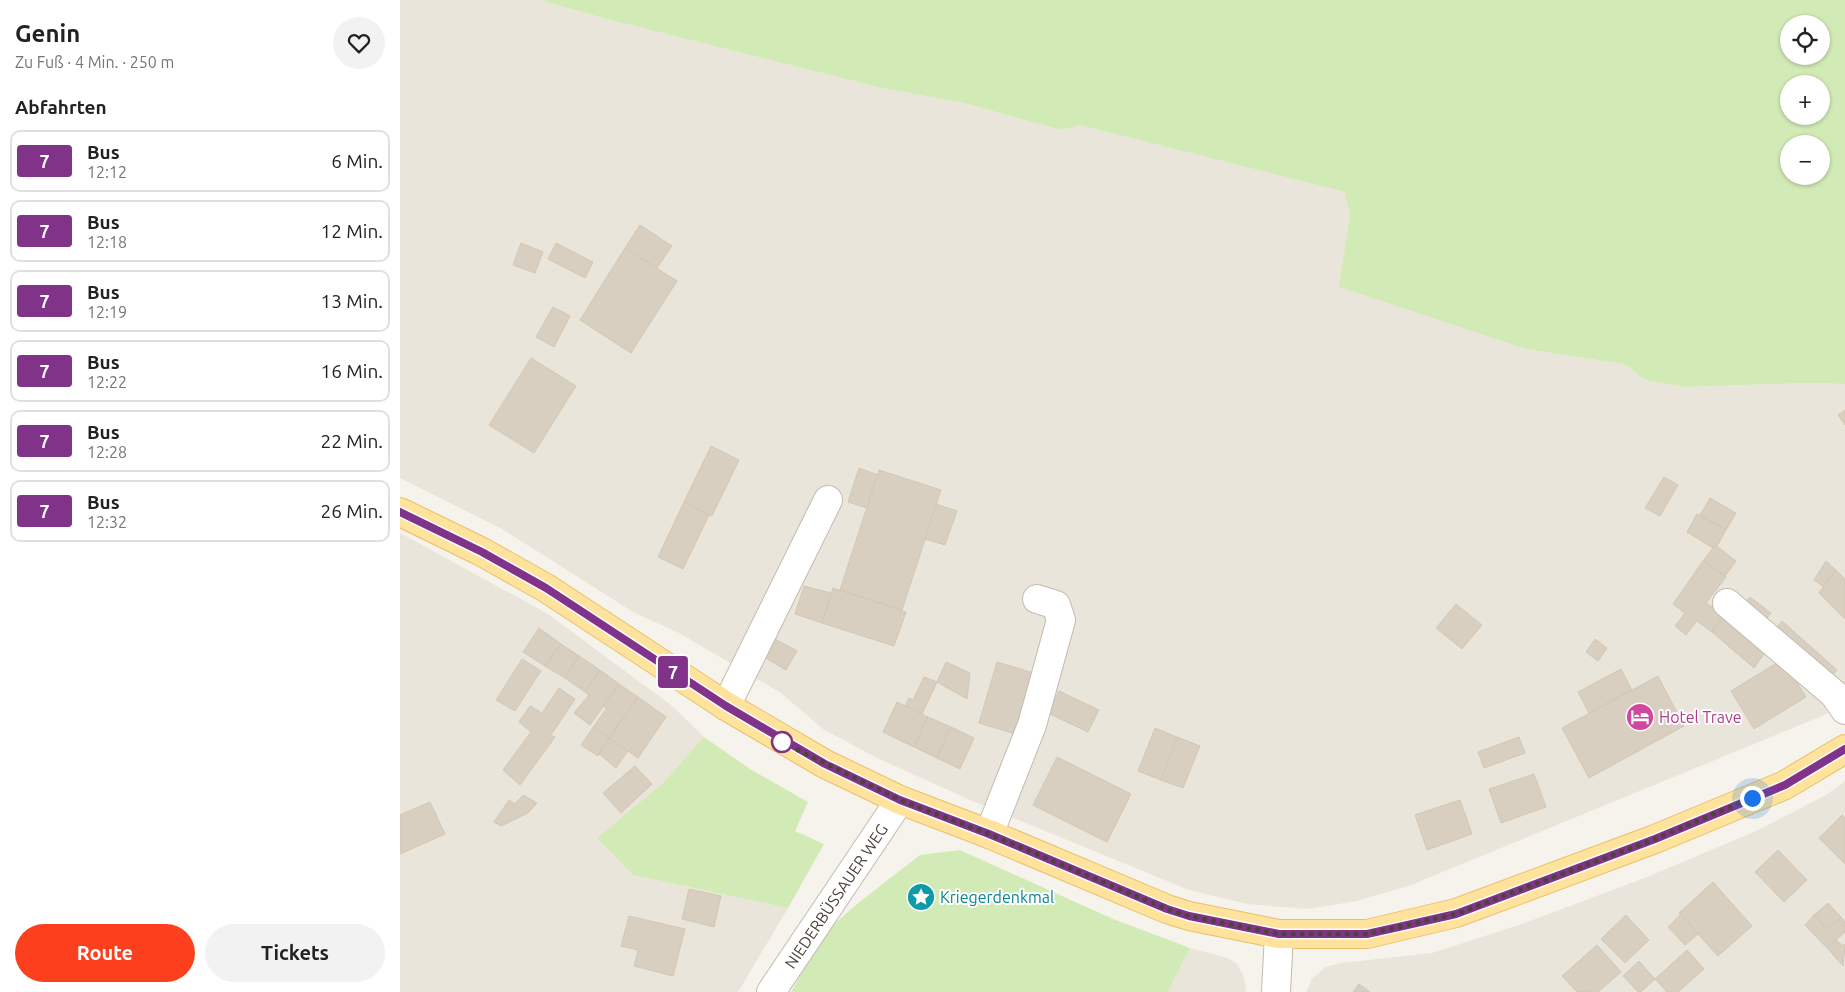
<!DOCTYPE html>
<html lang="de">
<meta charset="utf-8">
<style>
:root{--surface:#fff;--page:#f2f2f2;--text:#222;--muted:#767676;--line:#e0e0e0;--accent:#fc3f1d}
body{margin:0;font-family:Ubuntu,sans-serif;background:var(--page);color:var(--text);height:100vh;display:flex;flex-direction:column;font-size:19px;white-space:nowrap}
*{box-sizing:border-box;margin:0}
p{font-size:16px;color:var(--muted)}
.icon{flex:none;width:28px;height:28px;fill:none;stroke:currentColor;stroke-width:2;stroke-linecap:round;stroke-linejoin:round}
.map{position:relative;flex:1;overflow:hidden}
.sheet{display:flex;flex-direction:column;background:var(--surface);width:400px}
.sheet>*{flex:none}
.badge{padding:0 10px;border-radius:4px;font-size:18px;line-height:32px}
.controls{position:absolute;left:1380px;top:15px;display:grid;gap:10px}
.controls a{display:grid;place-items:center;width:50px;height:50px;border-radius:50%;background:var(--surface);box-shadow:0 1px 4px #0004;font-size:25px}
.you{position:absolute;width:25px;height:25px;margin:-12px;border:4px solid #fff;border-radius:50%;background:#1a73e8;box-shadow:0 0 0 8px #1a73e833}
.map>.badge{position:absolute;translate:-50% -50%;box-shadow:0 0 0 2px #fff}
h2{padding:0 15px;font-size:19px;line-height:45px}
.round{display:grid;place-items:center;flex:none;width:52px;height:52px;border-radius:26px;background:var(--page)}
.headline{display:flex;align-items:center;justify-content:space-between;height:85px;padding:0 15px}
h1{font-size:24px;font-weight:600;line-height:38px}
.button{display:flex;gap:10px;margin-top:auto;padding:10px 15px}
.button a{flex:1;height:58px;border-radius:30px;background:var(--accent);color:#fff;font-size:20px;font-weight:600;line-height:58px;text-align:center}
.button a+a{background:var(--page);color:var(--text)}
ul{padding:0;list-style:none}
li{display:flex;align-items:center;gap:15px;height:62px;margin:0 10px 8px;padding:0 5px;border:2px solid var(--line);border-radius:10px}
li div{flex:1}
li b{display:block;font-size:19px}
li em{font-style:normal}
li .badge{min-width:55px;font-weight:700;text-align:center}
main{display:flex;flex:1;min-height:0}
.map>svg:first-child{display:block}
</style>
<main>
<section class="sheet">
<div class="headline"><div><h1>Genin</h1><p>Zu Fuß · 4 Min. · 250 m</p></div><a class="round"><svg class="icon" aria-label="heart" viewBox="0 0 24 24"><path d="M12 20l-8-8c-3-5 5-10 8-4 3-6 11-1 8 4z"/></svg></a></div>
<h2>Abfahrten</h2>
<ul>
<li><span class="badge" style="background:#81338a;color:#fff">7</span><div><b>Bus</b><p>12:12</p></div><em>6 Min.</em></li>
<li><span class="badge" style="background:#81338a;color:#fff">7</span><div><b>Bus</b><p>12:18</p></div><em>12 Min.</em></li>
<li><span class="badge" style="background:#81338a;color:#fff">7</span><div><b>Bus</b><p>12:19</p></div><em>13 Min.</em></li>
<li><span class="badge" style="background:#81338a;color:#fff">7</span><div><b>Bus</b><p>12:22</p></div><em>16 Min.</em></li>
<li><span class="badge" style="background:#81338a;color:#fff">7</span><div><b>Bus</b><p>12:28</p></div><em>22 Min.</em></li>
<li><span class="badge" style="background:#81338a;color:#fff">7</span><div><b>Bus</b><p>12:32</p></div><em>26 Min.</em></li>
</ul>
<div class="button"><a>Route</a><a>Tickets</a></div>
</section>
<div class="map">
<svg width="1445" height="992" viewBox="0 0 1445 992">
<rect width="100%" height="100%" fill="#f6f3ec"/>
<g fill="#eae5da">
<polygon points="0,0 139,0 207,19 482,88 564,103 661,130 680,125 946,192 950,214 940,287 1126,349 1224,364 1245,380 1286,387 1405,383 1445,384 1445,704 1422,716 1011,885 957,901 908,909 847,904 789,890 570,800 475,757 423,729 381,693 279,633 233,612 102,529 0,478"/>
<polygon points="0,533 148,614 271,705 304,737 262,784 233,875 388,908 338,992 0,992"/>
<polygon points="1445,781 1445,992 906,992 912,979 925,967 942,963 1032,953 1119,925 1242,879 1354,832 1426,795"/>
<polygon points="790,948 828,958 837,964 844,977 846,992 768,992"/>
</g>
<g fill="#d2eab5" fill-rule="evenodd">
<path d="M139,0H1445V384L1405,383L1286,387L1245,380L1224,364L1126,349L939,287L950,215L945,192L680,125L661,130L564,103L482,88L207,19ZM1389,24H1421V56H1389ZM1389,84H1421V116H1389ZM1389,144H1421V176H1389Z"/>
<polygon points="304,737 350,769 408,802 395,831 424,844 388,908 233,875 197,838 262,784"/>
<polygon points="560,850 713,919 790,948 768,992 391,992 425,932 462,900 520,855"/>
</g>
<g fill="#d8cfc1" stroke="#d3c7b4">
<polygon points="240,225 272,246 257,268 225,248"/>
<polygon points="121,243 143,252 135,273 113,265"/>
<polygon points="156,243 193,262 185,278 148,259"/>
<polygon points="225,248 277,281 231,353 180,320"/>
<polygon points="153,307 170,316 154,347 136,337"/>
<polygon points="131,358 176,386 134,453 89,425"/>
<polygon points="1445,410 1445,425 1438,415"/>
<polygon points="311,446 339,460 312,516 284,502"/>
<polygon points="459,468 478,475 467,508 448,502"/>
<polygon points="479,470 541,490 502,610 440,590"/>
<polygon points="1264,477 1278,485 1260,516 1245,508"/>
<polygon points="1310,498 1336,513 1326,530 1300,515"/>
<polygon points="284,502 309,515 283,569 258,557"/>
<polygon points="536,504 557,511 545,545 525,539"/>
<polygon points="1297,514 1326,530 1317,546 1315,545 1313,548 1287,532"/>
<polygon points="1315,545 1336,561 1325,576 1303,561"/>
<polygon points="1303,561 1326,577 1306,603 1325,615 1312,632 1297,621 1286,635 1275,626 1285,613 1273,604"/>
<polygon points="1426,561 1436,570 1424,587 1414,580"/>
<polygon points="1436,570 1445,579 1445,619 1419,593"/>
<polygon points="404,586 431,593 422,623 395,614"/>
<polygon points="433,588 506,612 494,646 422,623"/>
<polygon points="1350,597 1371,613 1362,624 1342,608"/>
<polygon points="1056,604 1082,625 1062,649 1036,628"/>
<polygon points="1325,615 1366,651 1354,668 1312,632"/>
<polygon points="1382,621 1437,670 1426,683 1371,634"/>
<polygon points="139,628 161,644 145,666 123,652"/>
<polygon points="375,639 397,651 386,670 364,657"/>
<polygon points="1195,639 1207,648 1198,661 1186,652"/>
<polygon points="161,644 179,656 165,678 145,666"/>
<polygon points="179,656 200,670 185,692 165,678"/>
<polygon points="122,659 141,671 115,711 96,700"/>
<polygon points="1383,659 1406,697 1354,729 1331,691"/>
<polygon points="546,662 570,673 567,699 537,682"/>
<polygon points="597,662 640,675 622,736 579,723"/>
<polygon points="1221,669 1232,690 1189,713 1178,692"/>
<polygon points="200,670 219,684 190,725 174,713 189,695 185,692"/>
<polygon points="1258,676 1284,726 1189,778 1162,728"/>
<polygon points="524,677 537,682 522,714 505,706 509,698 513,700"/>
<polygon points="219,684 238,697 209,738 194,726 207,708 203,706"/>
<polygon points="159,688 175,699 151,735 155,737 120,785 103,770 131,732 119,722 130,706 142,713"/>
<polygon points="659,691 699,710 688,732 648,713"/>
<polygon points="238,697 266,717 238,758 209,738"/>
<polygon points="497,702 528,717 514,747 483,732"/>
<polygon points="528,717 551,727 537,758 514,747"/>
<polygon points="194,726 209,738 198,756 181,745"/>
<polygon points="551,727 574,738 560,769 537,758"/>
<polygon points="755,728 777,737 761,780 738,771"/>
<polygon points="777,737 800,746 783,788 761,780"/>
<polygon points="1119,737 1125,753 1084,768 1078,752"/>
<polygon points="209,738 228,751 216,768 199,754"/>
<polygon points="657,757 731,794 707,842 633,805"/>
<polygon points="235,766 252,784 221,813 203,793"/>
<polygon points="1134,774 1146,807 1101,823 1089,789"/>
<polygon points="123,795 137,803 128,813 101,826 94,822 109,800 115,804"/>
<polygon points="1060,800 1072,834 1027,850 1015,815"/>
<polygon points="30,802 45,834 0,854 0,815"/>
<polygon points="1442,815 1445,818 1445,864 1419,838"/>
<polygon points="1378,850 1407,880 1384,902 1355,872"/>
<polygon points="1313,882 1352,926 1318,956 1279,913"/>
<polygon points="289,889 321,896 314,927 282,919"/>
<polygon points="1428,903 1441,917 1427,929 1414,915"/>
<polygon points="1281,914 1298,934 1285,945 1268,927"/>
<polygon points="1226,915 1249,940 1225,963 1201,939"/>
<polygon points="1414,915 1427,929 1441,917 1445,922 1445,932 1427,948 1405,925"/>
<polygon points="229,916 285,929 273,976 234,966 238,950 221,946"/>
<polygon points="1436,940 1443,946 1445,944 1443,966 1427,948"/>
<polygon points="1197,945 1221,972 1198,992 1177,992 1162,976"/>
<polygon points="1287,950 1304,969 1278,992 1267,992 1255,979"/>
<polygon points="1239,961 1255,979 1241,992 1238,992 1223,976"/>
<polygon points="959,984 970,992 953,992"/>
</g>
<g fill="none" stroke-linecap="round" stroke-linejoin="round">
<defs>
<g id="minor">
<polyline points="1327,603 1434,694 1445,710"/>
<polyline points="326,706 428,500"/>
<polyline points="589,834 632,725 661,620 656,605 637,599"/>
<polyline points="371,992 500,800"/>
<polyline points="876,992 879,934"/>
</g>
<polyline id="major" points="0,512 82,552 146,588 326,706 425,764 500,800 589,834 767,909 789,916 879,934 967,934 1056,913 1255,839 1385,785 1445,749"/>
</defs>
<use href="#minor" stroke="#c2bbae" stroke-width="30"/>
<use href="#major" stroke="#e6c16a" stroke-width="30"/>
<use href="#minor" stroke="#fff" stroke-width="28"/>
<use href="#major" stroke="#ffe39c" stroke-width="28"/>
</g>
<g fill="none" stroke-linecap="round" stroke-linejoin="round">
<defs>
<polyline id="line" points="0,512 82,552 146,588 326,706 425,764 500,800 589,834 767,909 789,916 879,934 967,934 1003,926 1056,914 1255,839 1385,785 1445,749"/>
</defs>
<use href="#line" stroke="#fff" stroke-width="11"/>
<use href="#line" stroke="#81338a" stroke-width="8"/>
<polyline stroke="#4b4439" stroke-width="5" stroke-dasharray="0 9" points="382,742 500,800 589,834 767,909 789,916 879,934 967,934 1056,914 1255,839 1352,798"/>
</g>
<defs>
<symbol id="hotel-disc" viewBox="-11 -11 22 22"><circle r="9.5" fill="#d1479c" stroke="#fff"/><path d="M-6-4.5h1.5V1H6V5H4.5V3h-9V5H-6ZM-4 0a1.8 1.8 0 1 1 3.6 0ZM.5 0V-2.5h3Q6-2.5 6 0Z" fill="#fff"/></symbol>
<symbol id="sight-disc" viewBox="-11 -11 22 22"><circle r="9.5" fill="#0f9aa8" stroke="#fff"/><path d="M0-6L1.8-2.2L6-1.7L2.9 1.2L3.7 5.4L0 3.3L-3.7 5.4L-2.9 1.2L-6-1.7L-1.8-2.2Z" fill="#fff"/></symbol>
</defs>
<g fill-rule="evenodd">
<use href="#hotel-disc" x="1224" y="701" width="32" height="32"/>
<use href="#sight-disc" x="505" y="881" width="32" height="32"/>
</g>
<circle fill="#fff" stroke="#81338a" stroke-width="2.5" cx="382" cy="742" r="10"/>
<g text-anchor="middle" stroke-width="4" stroke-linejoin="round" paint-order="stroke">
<g font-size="16" fill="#b23c85" stroke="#fff" text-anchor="start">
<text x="1259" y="723">Hotel Trave</text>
</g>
<g font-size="16" fill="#4b4439" stroke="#fff">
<text transform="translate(436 896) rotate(-56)" y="6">NIEDERBÜSSAUER WEG</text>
</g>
<g font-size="16" fill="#0d838f" stroke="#fff" text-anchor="start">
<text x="540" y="903">Kriegerdenkmal</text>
</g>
</g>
</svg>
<div class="controls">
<a><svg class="icon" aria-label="locate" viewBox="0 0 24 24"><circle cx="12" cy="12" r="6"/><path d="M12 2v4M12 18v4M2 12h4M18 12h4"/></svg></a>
<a>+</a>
<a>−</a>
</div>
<div class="you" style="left:1352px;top:798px"></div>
<b class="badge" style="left:273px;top:672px;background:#81338a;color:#fff">7</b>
</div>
</main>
